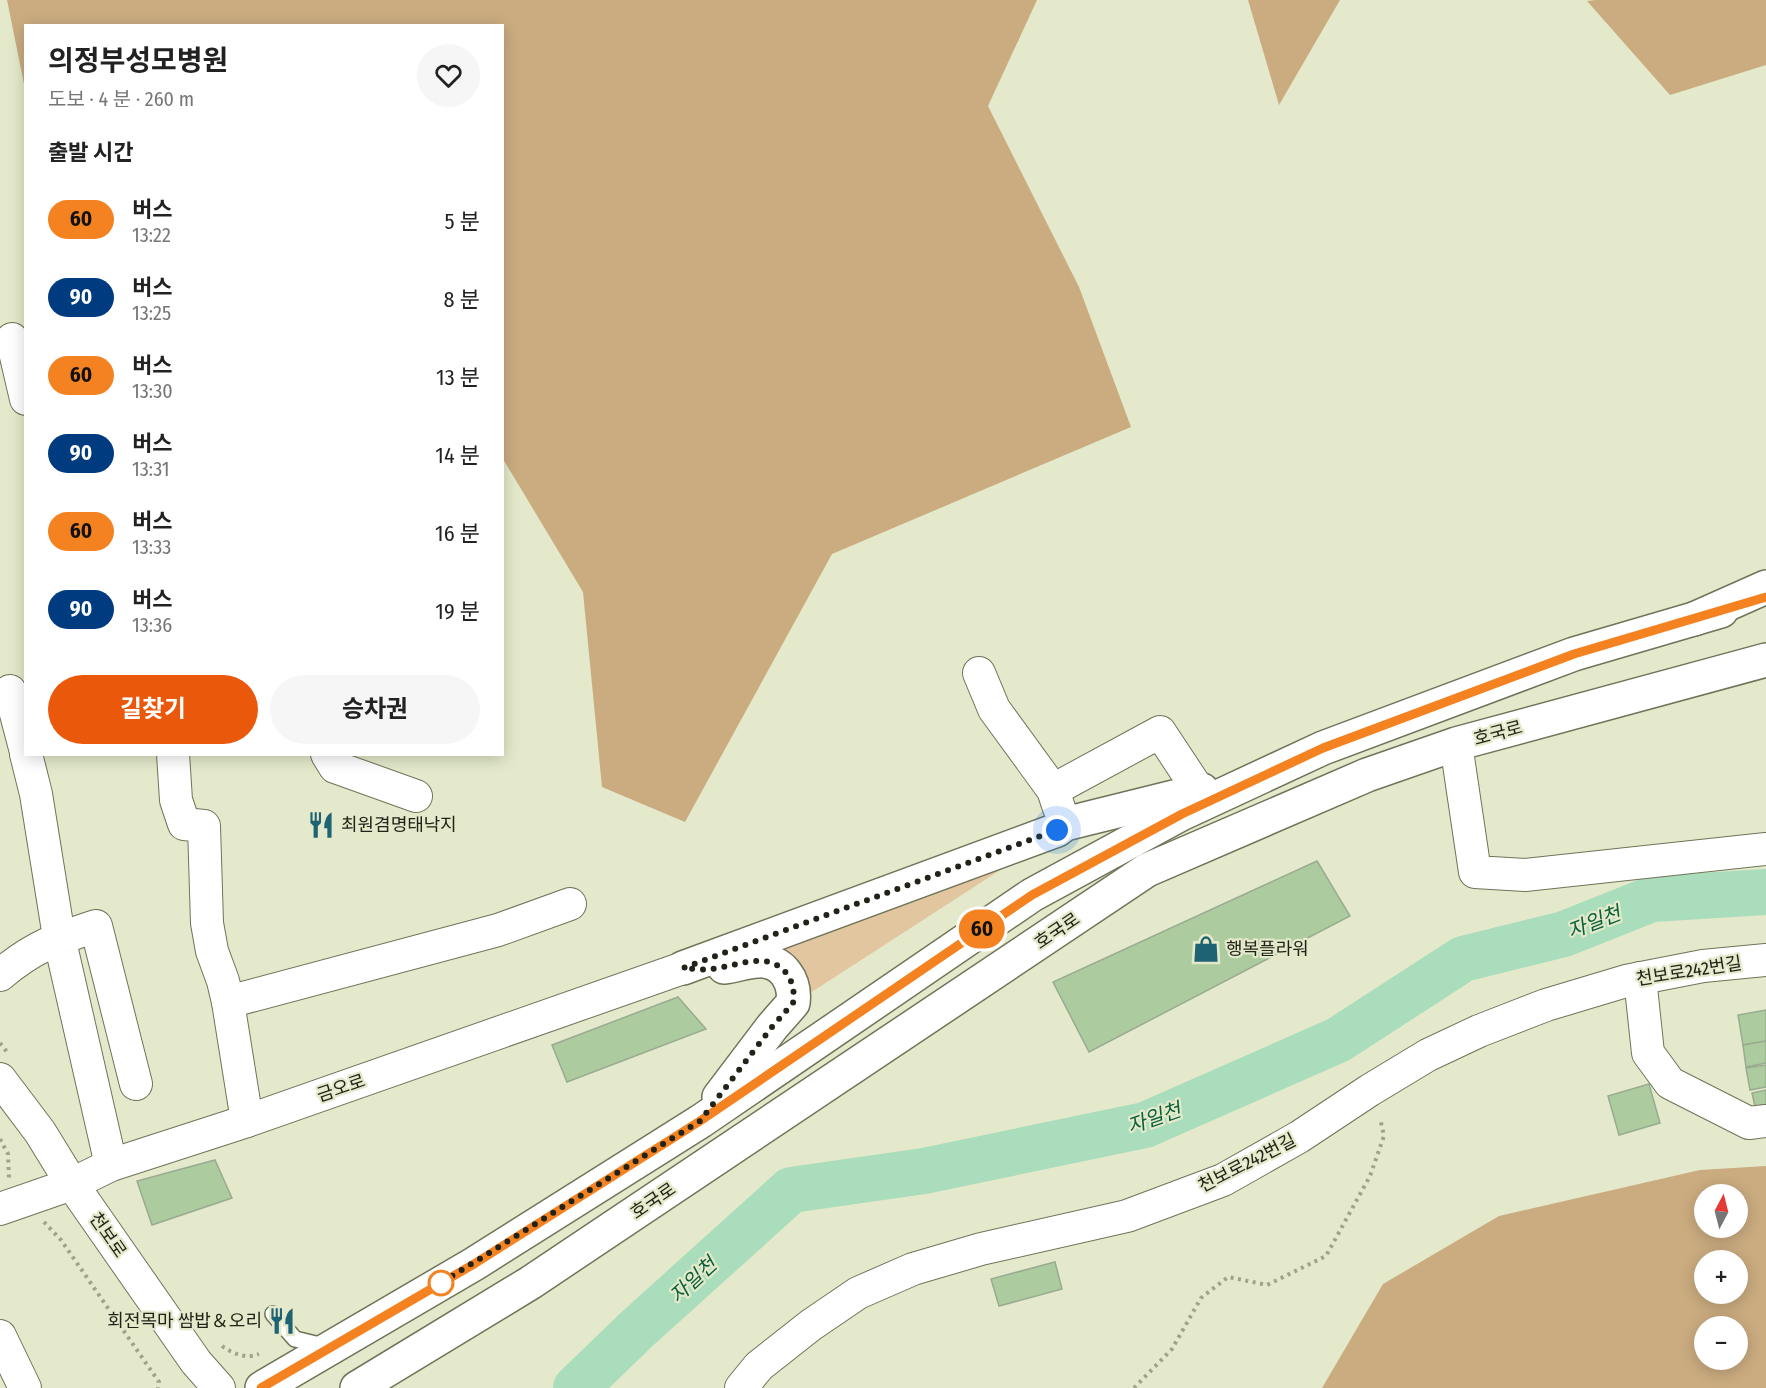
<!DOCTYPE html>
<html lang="ko">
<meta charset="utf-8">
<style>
:root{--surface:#fff;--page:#f6f6f6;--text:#222;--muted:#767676;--accent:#ea580c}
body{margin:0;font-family:"Fira Sans Condensed","Noto Sans KR",sans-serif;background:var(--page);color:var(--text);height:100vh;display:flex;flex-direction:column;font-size:22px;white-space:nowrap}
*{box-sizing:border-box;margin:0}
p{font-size:20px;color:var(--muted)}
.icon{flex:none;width:33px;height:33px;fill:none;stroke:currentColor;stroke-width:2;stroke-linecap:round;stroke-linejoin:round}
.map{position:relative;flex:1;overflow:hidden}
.drawer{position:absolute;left:24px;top:24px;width:480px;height:732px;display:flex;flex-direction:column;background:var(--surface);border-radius:0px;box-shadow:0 3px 15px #0003}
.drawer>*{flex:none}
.badge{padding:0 12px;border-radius:20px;font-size:21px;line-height:39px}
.needle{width:39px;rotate:7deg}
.tools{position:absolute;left:1694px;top:1184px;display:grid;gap:12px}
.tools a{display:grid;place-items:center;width:54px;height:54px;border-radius:50%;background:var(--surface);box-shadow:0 3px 15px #0003;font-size:30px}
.you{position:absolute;width:30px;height:30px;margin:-15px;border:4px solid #fff;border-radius:50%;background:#1a73e8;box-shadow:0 0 0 9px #1a73e833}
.map>.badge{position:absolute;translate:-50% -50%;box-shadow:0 0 0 3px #fff}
h2{padding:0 24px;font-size:22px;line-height:54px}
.round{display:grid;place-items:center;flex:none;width:63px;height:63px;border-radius:32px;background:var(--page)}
.summary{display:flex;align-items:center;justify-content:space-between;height:102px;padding:0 24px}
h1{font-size:28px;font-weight:700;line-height:45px}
.button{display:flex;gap:12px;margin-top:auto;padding:12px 24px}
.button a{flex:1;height:69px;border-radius:36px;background:var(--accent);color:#fff;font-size:24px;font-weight:700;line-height:69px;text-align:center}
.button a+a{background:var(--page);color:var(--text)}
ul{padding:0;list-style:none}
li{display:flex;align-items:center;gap:18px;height:78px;padding:0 24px}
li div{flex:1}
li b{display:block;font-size:22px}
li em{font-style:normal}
li .badge{min-width:66px;font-weight:700;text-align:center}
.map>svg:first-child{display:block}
</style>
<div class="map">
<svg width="1766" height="1388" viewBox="0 0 1766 1388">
<rect width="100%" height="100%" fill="#e3e9ca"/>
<polygon fill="#e2c6a0" points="1005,867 807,995 775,949"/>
<g fill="#cbac80" fill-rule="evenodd">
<polygon points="7,0 1037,0 988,106 1079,287 1131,427 832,554 685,822 602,787 583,592 503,459 502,26 26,26 25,89"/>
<polygon points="1248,0 1340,0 1279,105"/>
<polygon points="1596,0 1766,0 1766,65 1670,95 1587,1"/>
<path d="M1766,1166V1388H1322L1383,1284L1499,1216L1700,1170ZM1704,1194H1737V1227H1704ZM1704,1260H1737V1293H1704ZM1704,1326H1737V1359H1704Z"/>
</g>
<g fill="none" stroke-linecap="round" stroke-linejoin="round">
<polyline stroke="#aaddbc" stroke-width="46" points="576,1388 636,1330 791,1190 924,1171 1145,1125 1338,1040 1463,959 1564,934 1652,899 1766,892"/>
</g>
<g fill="#accb9f" stroke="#99ab91" stroke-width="1.5">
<polygon points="1317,861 1350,916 1089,1052 1053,982"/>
<polygon points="678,997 706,1029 567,1082 552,1045"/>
<polygon points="1766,1010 1766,1041 1743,1045 1738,1015"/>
<polygon points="1766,1041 1766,1063 1746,1067 1743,1045"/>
<polygon points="1766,1065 1766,1087 1750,1090 1746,1068"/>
<polygon points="1649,1084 1660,1123 1619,1135 1608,1096"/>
<polygon points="1766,1090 1766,1108 1756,1111 1752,1093"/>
<polygon points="215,1160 232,1198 152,1225 137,1181"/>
<polygon points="1055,1262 1062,1289 999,1306 991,1279"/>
</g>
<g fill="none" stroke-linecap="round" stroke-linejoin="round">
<defs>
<polyline id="service" points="273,1314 295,1339 328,1347"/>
<g id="minor">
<polyline points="12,339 26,399"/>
<polyline points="979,673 994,709 1053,790 1059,808"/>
<polyline points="10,691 26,752"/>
<polyline points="1456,744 1475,872 1525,875 1766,849"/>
<polyline points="26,754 36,794 59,937 111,1165"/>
<polyline points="173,754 176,800 184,824 204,826 207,923 212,951 223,981 228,1002 247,1121"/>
<polyline points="327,754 335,767 416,796"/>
<polyline points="1053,790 1160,732 1199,791"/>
<path d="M0,975C33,947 56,939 96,926L136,1084"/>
<polyline points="1640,978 1648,1053 1670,1083 1749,1123 1766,1121"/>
<polyline points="228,1002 498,930 570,904"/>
<polyline points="0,1079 40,1132 72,1184 196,1362 219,1388"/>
<polyline points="0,1209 72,1184 111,1165 247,1121 683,968"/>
<polyline points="0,1336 25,1388"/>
<polyline points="741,1388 759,1366 811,1325 858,1293 913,1269 981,1249 1127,1216 1223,1180 1299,1137 1370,1090 1428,1055 1479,1031 1546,1005 1626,981 1703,966 1766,960"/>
</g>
<g id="primary">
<polyline points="683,968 1057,830 1065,824 1202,790"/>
<path d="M719,1097L772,1027L793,1003C796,981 782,959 758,961C747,961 735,966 724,967"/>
<polyline points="262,1388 474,1264 701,1121 1032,895 1181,814 1323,748 1574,654 1721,611"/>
<polyline points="357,1388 530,1283 1147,870 1367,775 1456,744 1766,660"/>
</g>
<polyline id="trunk" points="1694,619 1766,587"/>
</defs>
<use href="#service" stroke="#6f7459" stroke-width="18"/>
<use href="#minor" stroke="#6f7459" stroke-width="34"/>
<use href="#primary" stroke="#6f7459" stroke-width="36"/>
<use href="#trunk" stroke="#6f7459" stroke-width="36"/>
<g stroke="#9ea38b" stroke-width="4" stroke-dasharray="3 4.5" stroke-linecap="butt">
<polyline points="0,1043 7,1052"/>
<polyline points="0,1139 8,1154 9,1178"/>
<polyline points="44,1222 61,1240 159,1382 158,1388"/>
<path d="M222,1346C233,1354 246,1359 259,1354"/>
<polyline points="1134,1388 1172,1349 1201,1298 1228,1277 1267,1285 1326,1256 1370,1176 1384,1136 1380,1118"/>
</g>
<use href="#service" stroke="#fff" stroke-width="15"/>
<use href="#minor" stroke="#fff" stroke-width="32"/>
<use href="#primary" stroke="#fff" stroke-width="33"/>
<use href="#trunk" stroke="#fff" stroke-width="33"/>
</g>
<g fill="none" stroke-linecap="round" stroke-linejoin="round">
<defs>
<polyline id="line" points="261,1388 474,1264 700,1121 1032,895 1182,814 1323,748 1574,654 1766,597"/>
</defs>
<use href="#line" stroke="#fff" stroke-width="14"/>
<use href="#line" stroke="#f58220" stroke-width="9"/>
<path stroke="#212318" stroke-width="6" stroke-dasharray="0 10.8" d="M441,1283L433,1288L700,1121L772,1027L793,1003C797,981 783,960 759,961C744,961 728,967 712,969C703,970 693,969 683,968L1057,830"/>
</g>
<defs>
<symbol id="restaurant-bare" viewBox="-9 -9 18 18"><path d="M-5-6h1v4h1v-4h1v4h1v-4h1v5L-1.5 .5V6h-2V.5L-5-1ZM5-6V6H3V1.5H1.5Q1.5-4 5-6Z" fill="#1e6374" stroke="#e3e9ca" stroke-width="2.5" paint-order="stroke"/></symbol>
<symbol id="shop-bare" viewBox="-9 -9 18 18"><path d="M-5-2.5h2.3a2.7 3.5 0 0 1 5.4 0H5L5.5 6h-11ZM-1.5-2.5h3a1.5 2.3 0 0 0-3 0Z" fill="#1e6374" stroke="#e3e9ca" stroke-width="2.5" paint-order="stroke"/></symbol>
</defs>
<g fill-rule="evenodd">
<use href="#restaurant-bare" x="302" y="806" width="38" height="38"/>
<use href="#shop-bare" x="1187" y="930" width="38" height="38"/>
<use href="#restaurant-bare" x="263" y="1302" width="38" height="38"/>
</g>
<circle fill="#fff" stroke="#f58220" stroke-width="3" cx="441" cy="1283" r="12"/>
<g text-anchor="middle" stroke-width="4.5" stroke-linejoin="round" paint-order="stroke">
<g font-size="18" fill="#212318" stroke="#e3e9ca">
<text transform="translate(1498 733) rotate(-15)" y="6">호국로</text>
<text transform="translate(1057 931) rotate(-34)" y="6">호국로</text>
<text transform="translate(1689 971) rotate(-9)" y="6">천보로242번길</text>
<text transform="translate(341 1088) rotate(-19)" y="6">금오로</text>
<text transform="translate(1247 1163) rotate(-27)" y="6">천보로242번길</text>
<text transform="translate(653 1201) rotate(-34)" y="6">호국로</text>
<text transform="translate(108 1235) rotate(55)" y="6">천보로</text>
</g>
<g font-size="18" fill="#212318" stroke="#e3e9ca" text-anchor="start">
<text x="341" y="831">최원겸명태낙지</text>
<text x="1226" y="955">행복플라워</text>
<text x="262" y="1327" text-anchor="end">회전목마 쌈밥＆오리</text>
</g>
<g font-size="20" font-style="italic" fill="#096039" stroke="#e3e9ca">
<text transform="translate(1594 922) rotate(-21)" y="7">자일천</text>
<text transform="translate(1154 1118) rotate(-19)" y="7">자일천</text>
<text transform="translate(693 1280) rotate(-43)" y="7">자일천</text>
</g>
</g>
</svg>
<div class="tools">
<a><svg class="needle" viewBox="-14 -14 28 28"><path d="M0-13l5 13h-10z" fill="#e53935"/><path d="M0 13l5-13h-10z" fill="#767676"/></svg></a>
<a>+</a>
<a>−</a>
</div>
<div class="you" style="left:1057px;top:830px"></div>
<b class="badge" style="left:982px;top:929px;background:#f58220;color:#111">60</b>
<section class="drawer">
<div class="summary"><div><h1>의정부성모병원</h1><p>도보 · 4 분 · 260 m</p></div><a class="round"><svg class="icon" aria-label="heart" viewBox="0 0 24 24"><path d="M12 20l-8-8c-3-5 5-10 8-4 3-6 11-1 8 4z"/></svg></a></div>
<h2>출발 시간</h2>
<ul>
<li><span class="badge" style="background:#f58220;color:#111">60</span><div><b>버스</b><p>13:22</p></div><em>5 분</em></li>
<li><span class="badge" style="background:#003b80;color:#fff">90</span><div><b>버스</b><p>13:25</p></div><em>8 분</em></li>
<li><span class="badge" style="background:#f58220;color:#111">60</span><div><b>버스</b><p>13:30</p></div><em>13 분</em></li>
<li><span class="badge" style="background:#003b80;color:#fff">90</span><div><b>버스</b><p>13:31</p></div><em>14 분</em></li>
<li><span class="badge" style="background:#f58220;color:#111">60</span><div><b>버스</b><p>13:33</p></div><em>16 분</em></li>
<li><span class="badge" style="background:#003b80;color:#fff">90</span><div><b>버스</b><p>13:36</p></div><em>19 분</em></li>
</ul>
<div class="button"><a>길찾기</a><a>승차권</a></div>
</section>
</div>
